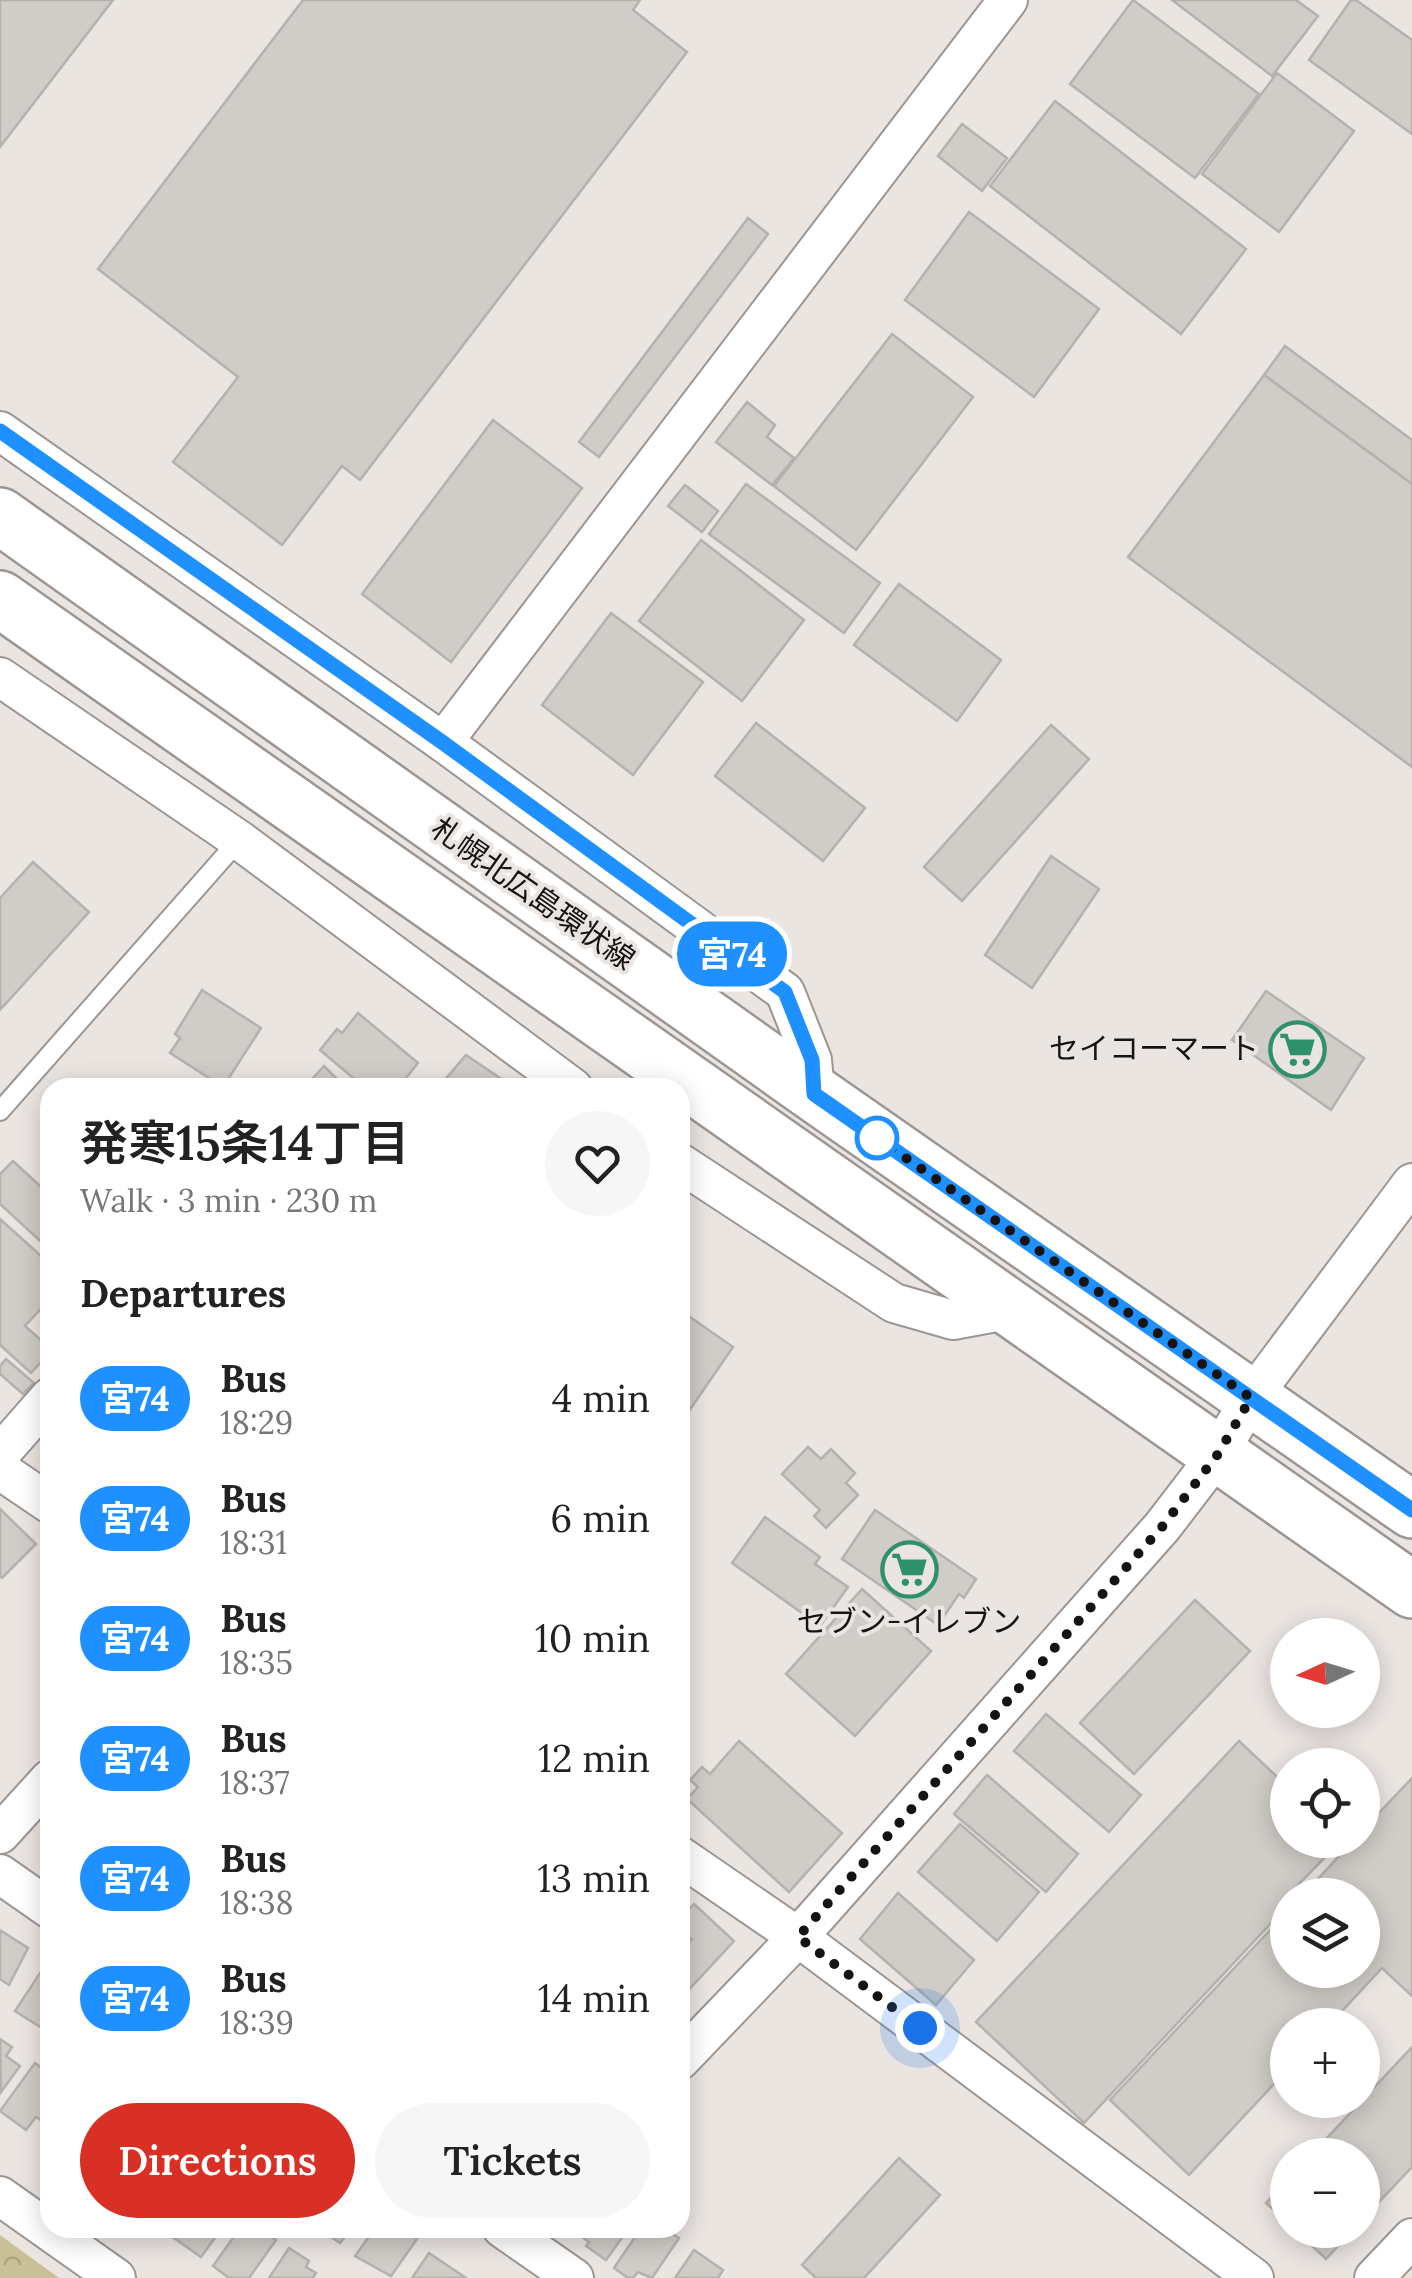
<!DOCTYPE html>
<meta charset="utf-8">
<style>
:root{--surface:#fff;--page:#f6f6f6;--text:#222;--muted:#767676;--accent:#d93025}
body{margin:0;font-family:Lora,"Noto Sans JP",serif;background:var(--page);color:var(--text);height:100vh;display:flex;flex-direction:column;font-size:38px;white-space:nowrap}
*{box-sizing:border-box;margin:0}
p{font-size:32px;color:var(--muted)}
.icon{flex:none;width:55px;height:55px;fill:none;stroke:currentColor;stroke-width:2;stroke-linecap:round;stroke-linejoin:round}
.map{position:relative;flex:1;overflow:hidden}
.drawer{position:absolute;left:40px;top:1078px;width:650px;height:1160px;display:flex;flex-direction:column;background:var(--surface);border-radius:30px;box-shadow:0 5px 25px #0003}
.drawer>*{flex:none}
.badge{padding:0 20px;border-radius:32px;font-size:35px;line-height:65px}
.needle{width:65px;rotate:266deg}
.buttons{position:absolute;left:1270px;top:1618px;display:grid;gap:20px}
.buttons a{display:grid;place-items:center;width:110px;height:110px;border-radius:50%;background:var(--surface);box-shadow:0 5px 25px #0003;font-size:50px}
.you{position:absolute;width:50px;height:50px;margin:-25px;border:8px solid #fff;border-radius:50%;background:#1a73e8;box-shadow:0 0 0 15px #1a73e833}
.map>.badge{position:absolute;translate:-50% -50%;box-shadow:0 0 0 5px #fff}
h2{padding:0 40px;font-size:38px;line-height:90px}
.round{display:grid;place-items:center;flex:none;width:105px;height:105px;border-radius:52px;background:var(--page)}
.overview{display:flex;align-items:center;justify-content:space-between;height:170px;padding:0 40px}
h1{font-size:48px;font-weight:600;line-height:75px}
.cta{display:flex;gap:20px;margin-top:auto;padding:20px 40px}
.cta a{flex:1;height:115px;border-radius:60px;background:var(--accent);color:#fff;font-size:40px;font-weight:600;line-height:115px;text-align:center}
.cta a+a{background:var(--page);color:var(--text)}
ul{padding:0;list-style:none}
li{display:flex;align-items:center;gap:30px;height:120px;padding:0 40px}
li div{flex:1}
li b{display:block;font-size:38px}
li em{font-style:normal}
li .badge{min-width:110px;font-weight:700;text-align:center}
.map>svg:first-child{display:block}
</style>
<div class="map">
<svg width="1412" height="2278" viewBox="0 0 1412 2278">
<defs>
<pattern id="park-crowns" width="20" height="18" patternUnits="userSpaceOnUse" patternTransform="scale(2.5)"><rect width="20" height="18" fill="#cac098"/><path d="M2 6a3 3 0 1 1 6 0M12 15a3 3 0 1 1 6 0" fill="none" stroke="#ada482"/></pattern>
</defs>
<rect width="100%" height="100%" fill="#ebe5e2"/>
<polygon fill="url(#park-crowns)" points="0,2235 59,2278 0,2278"/>
<g fill="#d0ccc7" stroke="#b5b1ad" stroke-width="2.5">
<polygon points="0,0 113,0 0,147"/>
<polygon points="303,0 640,0 633,10 687,52 360,480 342,466 282,545 173,462 238,377 98,269"/>
<polygon points="1133,0 1259,94 1195,178 1070,84"/>
<polygon points="1172,0 1296,0 1318,16 1272,76"/>
<polygon points="1351,0 1356,0 1412,40 1412,134 1309,60"/>
<polygon points="1277,73 1354,131 1279,232 1202,174"/>
<polygon points="1055,101 1246,249 1181,334 990,186"/>
<polygon points="962,124 1007,158 982,191 938,156"/>
<polygon points="969,212 1099,309 1034,397 905,300"/>
<polygon points="748,218 768,234 599,457 579,442"/>
<polygon points="892,334 973,397 856,550 774,486"/>
<polygon points="1285,346 1412,440 1412,484 1264,375"/>
<polygon points="1264,375 1412,484 1412,767 1128,557"/>
<polygon points="747,402 775,425 767,437 794,458 772,485 716,442"/>
<polygon points="493,420 582,488 451,662 362,594"/>
<polygon points="746,484 880,583 844,633 709,534"/>
<polygon points="685,485 718,511 702,532 668,506"/>
<polygon points="701,540 804,620 742,701 639,621"/>
<polygon points="899,584 1001,660 957,721 854,645"/>
<polygon points="611,613 703,682 633,775 542,705"/>
<polygon points="756,723 865,808 823,861 715,776"/>
<polygon points="1051,725 1089,759 962,901 924,867"/>
<polygon points="1051,856 1099,889 1032,988 985,955"/>
<polygon points="33,862 89,912 0,1010 0,898"/>
<polygon points="202,990 261,1028 223,1087 170,1053 180,1038 175,1034"/>
<polygon points="1266,991 1364,1058 1331,1110 1232,1040"/>
<polygon points="358,1013 418,1063 398,1088 365,1088 320,1050 337,1029 342,1033"/>
<polygon points="466,1055 500,1078 511,1088 438,1088"/>
<polygon points="324,1066 346,1088 304,1088"/>
<polygon points="13,1161 40,1186 50,1174 50,1250 0,1204 0,1174"/>
<polygon points="0,1219 50,1264 50,1299 25,1326 41,1340 44,1336 50,1342 50,1352 31,1373 0,1345"/>
<polygon points="680,1310 733,1347 680,1424"/>
<polygon points="6,1359 34,1383 23,1394 0,1374 0,1366"/>
<polygon points="808,1447 821,1459 831,1449 855,1473 846,1483 858,1495 826,1528 814,1516 820,1510 782,1474"/>
<polygon points="0,1509 36,1544 2,1578 0,1576"/>
<polygon points="875,1510 976,1579 964,1598 959,1594 938,1625 842,1559"/>
<polygon points="765,1517 820,1557 815,1564 848,1587 820,1626 732,1563"/>
<polygon points="862,1589 931,1651 855,1736 786,1674"/>
<polygon points="1195,1600 1250,1651 1134,1774 1080,1723"/>
<polygon points="1046,1714 1141,1795 1109,1832 1014,1751"/>
<polygon points="739,1741 842,1833 789,1892 687,1799 698,1787 690,1780 702,1767 710,1774"/>
<polygon points="1239,1741 1288,1787 1288,1840 1342,1840 1288,1895 1288,1905 1084,2123 976,2022"/>
<polygon points="987,1775 1078,1854 1046,1892 954,1814"/>
<polygon points="1412,1778 1412,1996 1382,1968 1329,2025 1288,2025 1288,2069 1189,2175 1110,2100 1288,1911 1288,1970 1362,1970 1362,1895 1303,1895 1354,1840 1362,1840 1362,1831"/>
<polygon points="960,1824 1039,1892 997,1941 918,1872"/>
<polygon points="898,1893 974,1960 936,2005 860,1939"/>
<polygon points="694,1904 734,1941 683,1996 680,1993 680,1952 692,1939 680,1928 680,1919"/>
<polygon points="0,1930 28,1948 9,1985 0,1979"/>
<polygon points="40,1973 50,1980 50,2033 15,2011"/>
<polygon points="0,2039 12,2047 6,2056 20,2066 1,2092"/>
<polygon points="1412,2047 1412,2167 1362,2220 1362,2155 1311,2155"/>
<polygon points="35,2063 50,2074 50,2114 44,2122 36,2117 26,2130 0,2111"/>
<polygon points="899,2158 940,2195 864,2278 816,2278 802,2265"/>
<polygon points="1288,2180 1288,2223 1266,2203"/>
<polygon points="177,2228 222,2228 201,2257 171,2236"/>
<polygon points="240,2228 258,2228 276,2240 249,2278 229,2278 213,2266"/>
<polygon points="318,2228 352,2228 340,2243"/>
<polygon points="375,2228 404,2228 417,2239 391,2276 355,2256"/>
<polygon points="577,2228 629,2228 606,2260 586,2246 589,2242 574,2231"/>
<polygon points="641,2228 663,2228 679,2238 652,2278 638,2272 633,2278 628,2278 614,2268"/>
<polygon points="1295,2230 1353,2230 1326,2259"/>
<polygon points="289,2248 309,2261 306,2267 316,2273 313,2278 269,2278"/>
<polygon points="694,2250 723,2270 718,2278 675,2278"/>
<polygon points="429,2253 466,2278 412,2278"/>
</g>
<g fill="none" stroke-linecap="round" stroke-linejoin="round">
<defs>
<polyline id="service" points="0,1111 239,840"/>
<g id="minor">
<polyline points="0,431 443,742 785,992 812,1060 815,1094"/>
<polyline points="0,677 239,840 573,1088"/>
<polyline points="443,742 1008,0"/>
<polyline points="680,1163 894,1303 953,1320 1012,1309"/>
<polyline points="0,1454 50,1397"/>
<polyline points="0,1470 50,1504"/>
<polyline points="0,1834 50,1779"/>
<polyline points="680,1856 798,1937 1254,2278"/>
<polyline points="0,1874 50,1909"/>
<polyline points="680,2060 798,1937 1162,1527 1218,1454 1251,1398 1412,1183"/>
<polyline points="0,2196 116,2278"/>
<polyline points="502,2228 574,2278"/>
<polyline points="1374,2278 1412,2238"/>
</g>
<g id="primary">
<polyline points="0,516 815,1094 1412,1510"/>
<polyline points="0,599 1412,1590"/>
</g>
</defs>
<use href="#service" stroke="#9c9693" stroke-width="22"/>
<use href="#minor" stroke="#9c9693" stroke-width="42"/>
<use href="#primary" stroke="#9c9693" stroke-width="60"/>
<use href="#service" stroke="#fff" stroke-width="18"/>
<use href="#minor" stroke="#fff" stroke-width="38"/>
<use href="#primary" stroke="#fff" stroke-width="55"/>
</g>
<g fill="none" stroke-linecap="round" stroke-linejoin="round">
<defs>
<polyline id="line" points="0,431 442,742 785,992 812,1060 814,1094 1412,1510"/>
</defs>
<use href="#line" stroke="#fff" stroke-width="22"/>
<use href="#line" stroke="#1e90ff" stroke-width="15"/>
<polyline stroke="#161413" stroke-width="10" stroke-dasharray="0 18" points="877,1138 1251,1398 1218,1454 1162,1527 798,1937 920,2028"/>
</g>
<defs>
<symbol id="supermarket-ring" viewBox="-11 -11 22 22"><circle r="9.5" fill="#ebe5e2" stroke="#2e916c" stroke-width="1.5"/><path d="M-6-5.5h2.5l.6 2H6L4.5 2H-2.5L-4.4-4H-6ZM-1.5 3.2a1.3 1.3 0 1 0 .1 0ZM3 3.2a1.3 1.3 0 1 0 .1 0Z" fill="#2e916c"/></symbol>
</defs>
<g fill-rule="evenodd">
<use href="#supermarket-ring" x="1266" y="1018" width="63" height="63"/>
<use href="#supermarket-ring" x="878" y="1538" width="63" height="63"/>
</g>
<circle fill="#fff" stroke="#1e90ff" stroke-width="5" cx="877" cy="1138" r="20"/>
<g text-anchor="middle" stroke-width="8" stroke-linejoin="round" paint-order="stroke">
<g font-size="30" fill="#161413" stroke="#ebe5e2">
<text transform="translate(533 894) rotate(35)" y="10">札幌北広島環状線</text>
</g>
<g font-size="30" fill="#161413" stroke="#ebe5e2" text-anchor="end">
<text x="1259" y="1059">セイコーマート</text>
<text x="909" y="1632" text-anchor="middle">セブン-イレブン</text>
</g>
</g>
</svg>
<div class="buttons">
<a><svg class="needle" viewBox="-14 -14 28 28"><path d="M0-13l5 13h-10z" fill="#e53935"/><path d="M0 13l5-13h-10z" fill="#767676"/></svg></a>
<a><svg class="icon" aria-label="locate" viewBox="0 0 24 24"><circle cx="12" cy="12" r="6"/><path d="M12 2v4M12 18v4M2 12h4M18 12h4"/></svg></a>
<a><svg class="icon" aria-label="layers" viewBox="0 0 24 24"><path d="M12 4l9 5-9 5-9-5zM3 14l9 5 9-5"/></svg></a>
<a>+</a>
<a>−</a>
</div>
<div class="you" style="left:920px;top:2028px"></div>
<b class="badge" style="left:732px;top:954px;background:#1e90ff;color:#fff">宮74</b>
<section class="drawer">
<div class="overview"><div><h1>発寒15条14丁目</h1><p>Walk · 3 min · 230 m</p></div><a class="round"><svg class="icon" aria-label="heart" viewBox="0 0 24 24"><path d="M12 20l-8-8c-3-5 5-10 8-4 3-6 11-1 8 4z"/></svg></a></div>
<h2>Departures</h2>
<ul>
<li><span class="badge" style="background:#1e90ff;color:#fff">宮74</span><div><b>Bus</b><p>18:29</p></div><em>4 min</em></li>
<li><span class="badge" style="background:#1e90ff;color:#fff">宮74</span><div><b>Bus</b><p>18:31</p></div><em>6 min</em></li>
<li><span class="badge" style="background:#1e90ff;color:#fff">宮74</span><div><b>Bus</b><p>18:35</p></div><em>10 min</em></li>
<li><span class="badge" style="background:#1e90ff;color:#fff">宮74</span><div><b>Bus</b><p>18:37</p></div><em>12 min</em></li>
<li><span class="badge" style="background:#1e90ff;color:#fff">宮74</span><div><b>Bus</b><p>18:38</p></div><em>13 min</em></li>
<li><span class="badge" style="background:#1e90ff;color:#fff">宮74</span><div><b>Bus</b><p>18:39</p></div><em>14 min</em></li>
</ul>
<div class="cta"><a>Directions</a><a>Tickets</a></div>
</section>
</div>
